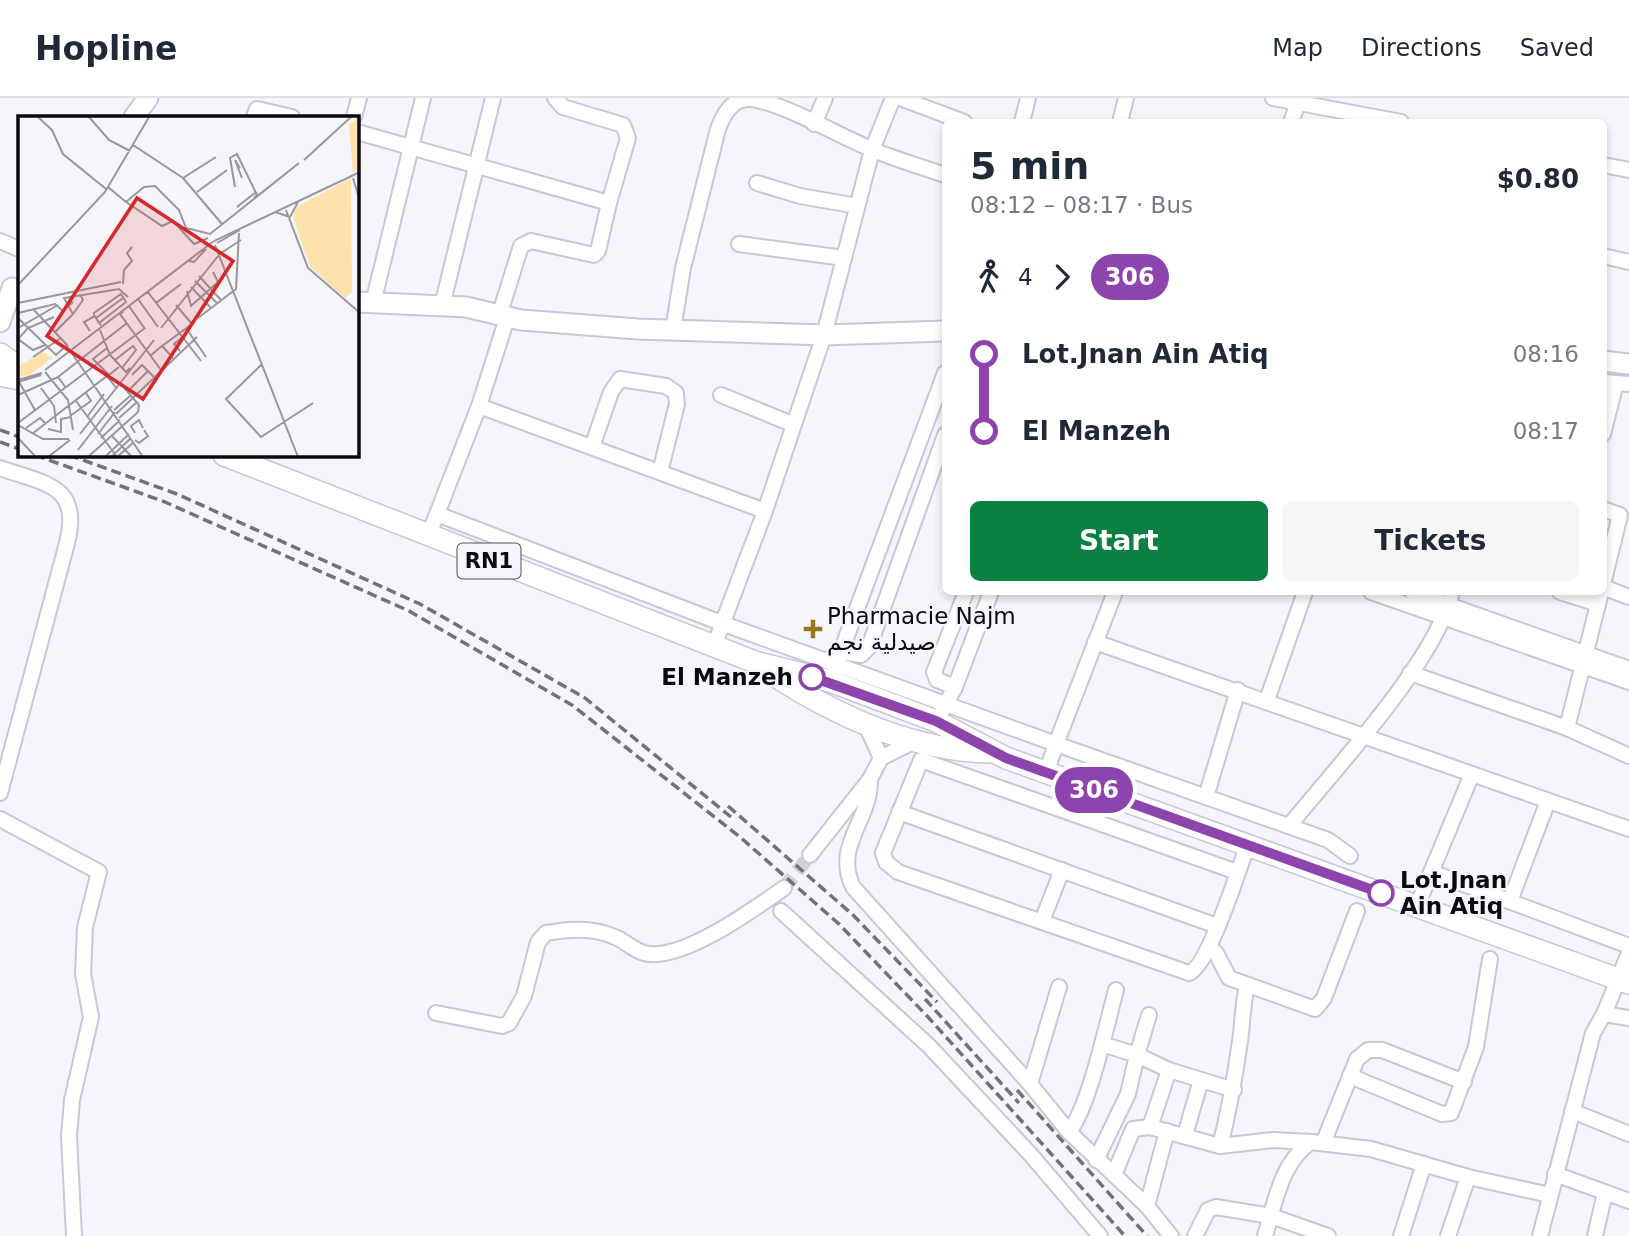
<!DOCTYPE html>
<meta charset="utf-8">
<style>
:root{--surface:#fff;--page:#f6f6f7;--text:#1f2937;--muted:#747a83;--line:#e0e1e3;--accent:#0b8043}
body{margin:0;font-family:"DejaVu Sans","Noto Sans Arabic",sans-serif;background:var(--page);color:var(--text);height:100vh;display:flex;flex-direction:column;font-size:26px;white-space:nowrap}
*{box-sizing:border-box;margin:0}
p{font-size:23px;color:var(--muted)}
.icon{flex:none;width:38px;height:38px;fill:none;stroke:currentColor;stroke-width:2;stroke-linecap:round;stroke-linejoin:round}
.map{position:relative;flex:1;overflow:hidden}
.panel{position:absolute;left:942px;top:21px;width:665px;height:476px;display:flex;flex-direction:column;background:var(--surface);border-radius:10px;box-shadow:0 4px 10px #0003}
.panel>*{flex:none}
.badge{padding:0 14px;border-radius:23px;font-size:24px;line-height:46px}
.map>.badge{position:absolute;translate:-50% -50%;box-shadow:0 0 0 4px #fff}
.legs{display:flex;align-items:center;gap:10px;height:77px;padding:0 28px;font-size:23px}
.legs p{margin-inline-start:auto}
.head{display:flex;align-items:center;justify-content:space-between;height:119px;padding:0 28px}
h1{font-size:38px;font-weight:700;line-height:52px}
.cta{display:flex;gap:14px;margin-top:auto;padding:14px 28px}
.cta a{flex:1;height:80px;border-radius:10px;background:var(--accent);color:#fff;font-size:28px;font-weight:700;line-height:80px;text-align:center}
.cta a+a{background:var(--page);color:var(--text)}
ul{padding:0 28px;list-style:none}
li{display:flex;align-items:center;gap:24px;height:77px;font-size:26px}
li i{display:grid;place-items:center;width:10px;height:100%;margin:0 9px;background:currentColor}
li i::after{content:'';width:18px;height:18px;margin:-9px;border:5px solid;border-radius:50%;background:var(--surface)}
li p{margin-inline-start:auto}
li:first-child i{background:linear-gradient(#0000 50%,currentColor 0)}
li:last-child i{background:linear-gradient(currentColor 50%,#0000 0)}
header{display:flex;align-items:center;gap:42px;box-sizing:border-box;height:98px;padding:0 35px;background:var(--surface);border-bottom:2px solid var(--line)}
header strong{font-size:33px}
nav{display:flex;gap:38px;margin-inline-start:auto;font-size:24px}
.map>svg:first-child{display:block}
</style>
<header>
<strong>Hopline</strong>
<nav><a>Map</a><a>Directions</a><a>Saved</a></nav>
</header>
<div class="map">
<svg width="1629" height="1138" viewBox="0 0 1629 1138">
<rect width="100%" height="100%" fill="#f6f5fc"/>
<g fill="none" stroke-linecap="round" stroke-linejoin="round">
<polyline stroke="#d3d2d9" stroke-width="14" stroke-dasharray="14 7" stroke-linecap="butt" points="784,790 810,757"/>
<defs>
<g id="street">
<polyline points="555,0 563,9 623,27 628,40 609,105"/>
<polyline points="900,0 964,24"/>
<polyline points="1273,0 1401,24"/>
<polyline points="254,19 257,11 292,19"/>
<polyline points="354,19 359,0"/>
<polyline points="1022,24 1028,0"/>
<polyline points="1120,24 1126,0"/>
<polyline points="1291,24 1298,5"/>
<polyline points="814,26 825,0"/>
<polyline points="357,34 609,105 598,153 594,157 531,143 521,148 499,218"/>
<polyline points="1603,67 1629,72"/>
<polyline points="757,85 800,98 857,108"/>
<polyline points="0,143 19,151"/>
<polyline points="739,146 844,160"/>
<polyline points="1603,158 1629,164"/>
<polyline points="373,205 423,0"/>
<polyline points="442,208 493,0"/>
<path d="M673,232L683,170L718,31C723,17 732,0 750,1C782,4 837,37 869,50C893,61 920,68 945,77"/>
<polyline points="1603,284 1629,286"/>
<polyline points="721,297 792,326"/>
<polyline points="479,308 765,413"/>
<polyline points="1603,336 1616,285"/>
<polyline points="592,349 611,294 620,281 666,288 676,295 677,306 660,374"/>
<path d="M0,370C44,386 82,386 67,445L0,695"/>
<polyline points="1603,411 1620,417 1603,486"/>
<polyline points="437,416 724,526 1056,646 1115,494"/>
<polyline points="428,439 479,308 507,220"/>
<polyline points="1603,489 1629,499"/>
<polyline points="1371,494 1629,584"/>
<polyline points="1412,494 1629,571"/>
<polyline points="1560,494 1598,506"/>
<polyline points="1095,544 1629,731"/>
<polyline points="714,548 765,413 824,237 872,52 893,0"/>
<polyline points="841,554 861,557 869,549 945,337"/>
<polyline points="833,575 945,275"/>
<polyline points="1410,575 1567,630 1601,494"/>
<polyline points="955,589 937,582 934,574 966,494"/>
<polyline points="1267,602 1305,494"/>
<polyline points="942,613 955,589 991,494"/>
<polyline points="1567,630 1629,658"/>
<polyline points="881,660 915,643"/>
<polyline points="1046,675 1056,646 1328,742 1350,758"/>
<path d="M870,681C871,723 833,747 853,789L1030,986L1069,1034L1147,1108L1171,1138"/>
<polyline points="1206,699 1238,592"/>
<polyline points="899,714 1217,828"/>
<polyline points="0,721 99,774 85,829 83,876 91,919 72,1002 69,1038 74,1138"/>
<path d="M1289,728C1335,671 1437,562 1452,494"/>
<polyline points="810,757 870,681 881,660 865,625"/>
<path d="M1237,774L921,662L883,755L886,764L898,774L1189,875C1209,868 1239,770 1248,746"/>
<polyline points="1431,774 1629,848"/>
<polyline points="1510,803 1548,703"/>
<polyline points="1417,808 1472,676"/>
<polyline points="781,813 929,948 1031,1057 1100,1138"/>
<polyline points="1042,823 1062,772"/>
<polyline points="1209,849 1216,855 1229,880 1315,911 1324,900 1357,813"/>
<path d="M436,915L502,928L509,925L524,898L538,844L546,835C570,831 592,829 615,839C625,843 633,852 644,855C680,865 754,811 784,790"/>
<polyline points="1604,916 1629,855"/>
<polyline points="1149,917 1137,957 1169,972 1150,1029"/>
<polyline points="1169,972 1234,992"/>
<polyline points="1350,978 1442,1016 1451,1015 1476,949 1490,861"/>
<polyline points="1030,986 1059,889"/>
<polyline points="1572,1013 1629,1036"/>
<path d="M1069,1034C1089,1009 1107,925 1116,892"/>
<polyline points="1185,1037 1201,982"/>
<polyline points="1324,1043 1357,961 1368,952 1382,952 1464,984"/>
<path d="M1220,1048C1229,1013 1235,979 1240,943C1243,924 1242,908 1247,889"/>
<polyline points="1096,1062 1128,996 1137,957 1102,946"/>
<polyline points="1555,1076 1629,1103"/>
<polyline points="1114,1077 1133,1031 1150,1029 1220,1048 1273,1042 1311,1044"/>
<polyline points="1147,1108 1167,1033"/>
<polyline points="1195,1138 1208,1112 1216,1109 1271,1118 1328,1138"/>
<path d="M1265,1138C1275,1105 1281,1064 1311,1044L1371,1051L1468,1079L1550,1097"/>
<polyline points="1401,1138 1424,1066"/>
<polyline points="1448,1138 1468,1079"/>
<polyline points="1540,1138 1593,935 1604,916 1629,920"/>
<polyline points="1595,1138 1605,1095"/>
</g>
<g id="secondary">
<polyline points="134,19 148,0"/>
<polyline points="357,204 466,209 521,222 638,231 824,237 945,233"/>
<polyline points="0,224 12,190"/>
<polyline points="1603,263 1629,266"/>
</g>
<g id="primary">
<polyline points="0,256 19,269"/>
<polyline points="0,277 19,281"/>
<polyline points="224,357 755,564 830,583 936,623 1006,660 1629,885"/>
<path d="M766,572C832,616 908,652 989,654"/>
</g>
</defs>
<use href="#street" stroke="#c8c6d9" stroke-width="18"/>
<use href="#secondary" stroke="#c8c6d9" stroke-width="23"/>
<use href="#primary" stroke="#c8c6d9" stroke-width="24"/>
<use href="#street" stroke="#fff" stroke-width="14"/>
<use href="#secondary" stroke="#fff" stroke-width="19"/>
<use href="#primary" stroke="#fff" stroke-width="21"/>
<g stroke="#737279" stroke-width="3.5" stroke-dasharray="10 5" stroke-linecap="butt">
<polyline points="0,332 19,339"/>
<polyline points="0,344 19,351"/>
<polyline points="35,357 165,404 409,513 572,607 740,739 839,826 928,919 1125,1138"/>
<polyline points="69,357 177,396 420,506 585,600 731,719"/>
<polyline points="728,708 853,817 937,904"/>
<polyline points="925,901 1019,1005"/>
<polyline points="1017,992 1147,1138"/>
</g>
</g>
<g fill="none" stroke-linecap="round" stroke-linejoin="round">
<defs>
<polyline id="line-1" points="812,579 936,623 1006,660 1381,795"/>
</defs>
<use href="#line-1" stroke="#fff" stroke-width="16"/>
<use href="#line-1" stroke="#8e44ad" stroke-width="10"/>
</g>
<path fill="#9a7620" stroke="#f6f5fc" stroke-width="2.5" d="M809.5 520.5h7v7h7v7h-7v7h-7v-7h-7v-7h7z"/>
<g fill="#fff" stroke="#8e44ad" stroke-width="3.5">
<circle cx="812" cy="579" r="12"/>
<circle cx="1381" cy="795" r="12"/>
</g>
<g text-anchor="middle" stroke-width="5" stroke-linejoin="round" paint-order="stroke">
<rect fill="#f6f5fc" stroke="#525057" stroke-width="2" x="457.5" y="445.5" width="63" height="35" rx="5"/>
<g font-size="21" font-weight="bold" fill="#0b0a10">
<text x="489" y="470">RN1</text>
</g>
<g font-size="23" fill="#0b0a10" stroke="#f6f5fc" text-anchor="start">
<text x="827" y="526">Pharmacie Najm<tspan x="827" dy="26">صيدلية نجم</tspan></text>
</g>
<g font-size="23" font-weight="bold" fill="#0b0a10" stroke="#f6f5fc" text-anchor="end">
<text x="793" y="587">El Manzeh</text>
<text x="1400" y="790" text-anchor="start">Lot.Jnan<tspan x="1400" dy="26">Ain Atiq</tspan></text>
</g>
</g>
<g transform="translate(18 18)">
<rect width="341" height="341" fill="#f6f5fc"/>
<path d="M341,1V53L335,56L331,9ZM333,62L334,176L327,182L292,151L275,101L278,91ZM24,236L35,241L12,259L0,261V251Z" fill="#fee2ab"/>
<path fill="none" stroke="#98979e" stroke-width="2" d="M20,1L34,14L45,38L88,73M71,1L91,24L112,35M115,29L165,62L204,108M286,44L333,1M222,52L217,44L224,62M165,62L198,41M335,62L342,85M90,71L108,86L126,71L137,70L161,94L168,112L192,118L281,47M217,71L212,42L219,38L239,79L236,82M179,76L209,54M108,86L144,110L155,105L176,128L190,122M219,91L238,76M268,94L290,152L342,197M257,96L272,101L280,86M199,127L222,114M197,129L280,341M200,139L223,124M171,145L176,146L188,133M181,160L203,184M177,165L199,187M105,168L106,154L114,145L109,137L114,131M0,169L87,76L131,1M173,171L193,192M129,175L183,245M169,175L173,190L200,166L195,156M120,183L140,211M0,187L103,166M138,187L163,168M111,190L127,213M105,196L102,198L143,254M0,197L37,188L45,195L54,187L52,181M55,198L65,184L63,180M0,202L38,239L49,229L15,193M78,202L105,182M180,202L218,173L221,117M81,207L108,186L103,178L76,197V199L78,202L81,207L83,209M0,212L40,189M143,212L200,140M168,212L188,241M82,214L92,239L108,256L112,252M72,215L66,206L77,200M37,216L55,198L46,182L101,173L110,181M27,229L15,234L0,223L10,212L36,201M49,230L125,341M144,230L174,208L158,189M89,232L75,243L91,259L101,251M162,235L156,228L166,220M132,240L144,230L155,242M15,241L43,222M97,244L115,230L118,234L104,252M243,249L208,283L243,321L295,287M27,254L196,125L342,56M27,256L50,284L55,314M114,259L124,249L136,261M40,261L109,207M0,264L24,257M0,266L23,259M1,266L17,294M23,272L36,290L38,307M111,274L130,255M0,279L40,261L48,272M58,285L99,341M96,294L112,280M98,298L179,221M52,300L73,285L68,277M69,301L86,278M101,302L118,287M0,307L127,212M0,309L25,323H51M8,312L22,302L27,307M30,313L43,316V303L53,301M117,317L113,310L121,304L125,312M14,318L89,260L99,273M62,318L136,224M80,318L97,296M93,319L114,341M0,322L18,341M83,322L102,304M117,324L121,327L130,320L126,314M60,334L94,290M30,341L52,324M70,341L120,296L121,289L103,268M87,341L111,318M93,341L113,322M99,341L116,326"/>
<path fill="#d62828" fill-opacity="0.15" stroke="#d62828" stroke-width="3.5" d="M119,82L215,145L125,283L29,220Z"/>
<rect width="341" height="341" fill="none" stroke="#0b0a10" stroke-width="3.5"/>
</g>
</svg>
<b class="badge" style="left:1094px;top:692px;background:#8e44ad;color:#fff">306</b>
<section class="panel">
<div class="head"><div><h1>5 min</h1><p>08:12 – 08:17 · Bus</p></div><b>$0.80</b></div>
<div class="legs"><svg class="icon" aria-label="walk" viewBox="0 0 24 24"><circle cx="13" cy="4" r="2"/><path d="M13 8l-2 6 4 7M11 14l-3 7M7 12l3-4h3l4 4"/></svg>4<svg class="icon" aria-label="forward" viewBox="0 0 24 24"><path d="M9 5l7 7-7 7"/></svg><b class="badge" style="background:#8e44ad;color:#fff">306</b></div>
<ul>
<li><i style="color:#8e44ad"></i><b>Lot.Jnan Ain Atiq</b><p>08:16</p></li>
<li><i style="color:#8e44ad"></i><b>El Manzeh</b><p>08:17</p></li>
</ul>
<div class="cta"><a>Start</a><a>Tickets</a></div>
</section>
</div>
